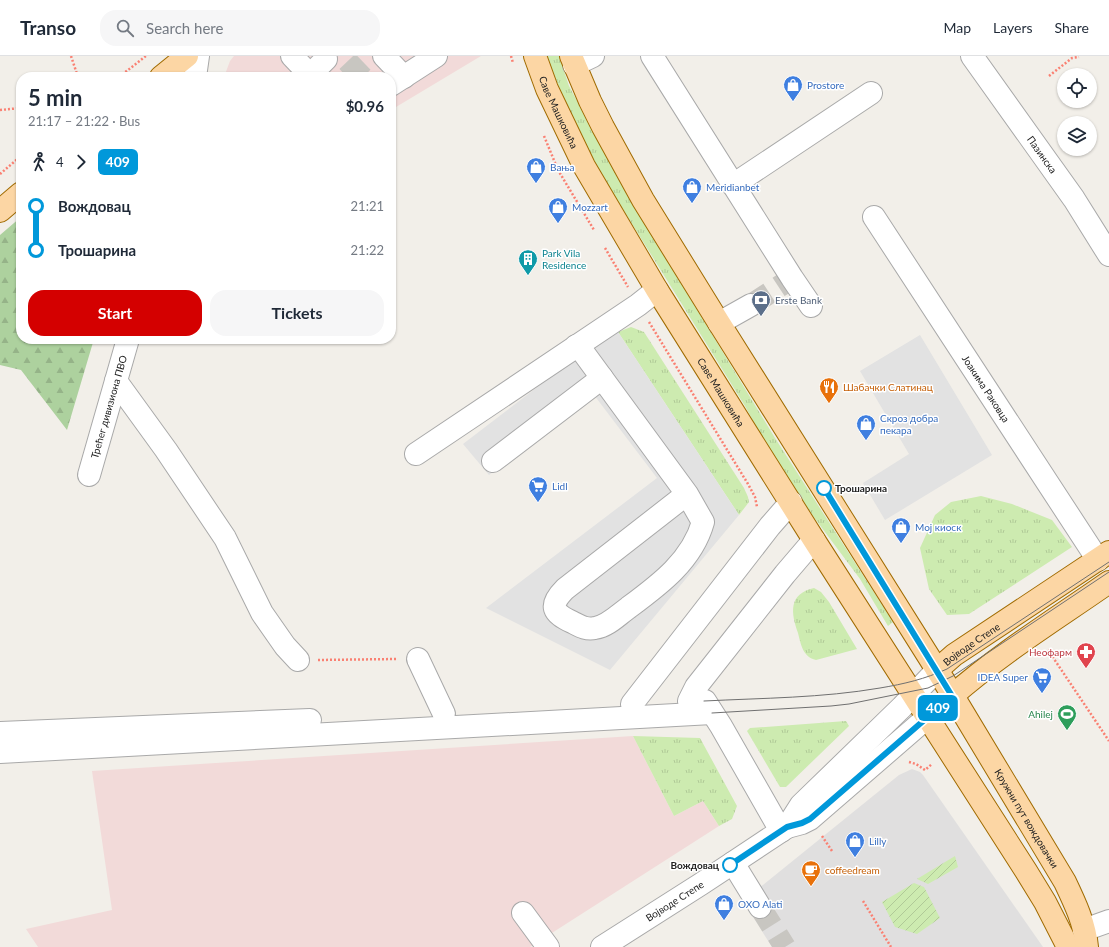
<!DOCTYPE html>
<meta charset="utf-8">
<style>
:root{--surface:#fff;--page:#f6f6f7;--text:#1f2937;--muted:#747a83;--line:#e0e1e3;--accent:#d40000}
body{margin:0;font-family:Lato,sans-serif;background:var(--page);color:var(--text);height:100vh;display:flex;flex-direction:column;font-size:15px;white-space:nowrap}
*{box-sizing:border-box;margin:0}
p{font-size:13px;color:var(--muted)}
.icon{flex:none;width:22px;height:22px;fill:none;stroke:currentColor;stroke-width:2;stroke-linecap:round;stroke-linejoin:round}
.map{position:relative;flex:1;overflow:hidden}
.side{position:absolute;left:16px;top:16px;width:380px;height:272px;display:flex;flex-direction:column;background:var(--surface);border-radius:16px;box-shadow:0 1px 3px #0004}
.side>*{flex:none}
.badge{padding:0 8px;border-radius:6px;font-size:14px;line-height:26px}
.tools{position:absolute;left:1057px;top:12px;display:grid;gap:8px}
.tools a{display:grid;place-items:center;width:40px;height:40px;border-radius:50%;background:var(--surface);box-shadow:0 1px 3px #0004;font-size:20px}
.map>.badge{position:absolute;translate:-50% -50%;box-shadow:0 0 0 2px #fff}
.legs{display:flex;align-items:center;gap:6px;height:44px;padding:0 12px;font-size:13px}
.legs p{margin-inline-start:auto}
.head{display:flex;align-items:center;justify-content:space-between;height:68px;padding:0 12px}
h1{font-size:22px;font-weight:700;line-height:30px}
.action{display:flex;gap:8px;margin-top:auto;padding:8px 12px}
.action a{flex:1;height:46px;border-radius:16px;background:var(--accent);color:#fff;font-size:16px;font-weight:700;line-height:46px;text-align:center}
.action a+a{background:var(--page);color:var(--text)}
ul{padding:0 12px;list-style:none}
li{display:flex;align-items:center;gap:14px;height:44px;font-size:15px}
li i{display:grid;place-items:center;width:6px;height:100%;margin:0 5px;background:currentColor}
li i::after{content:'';width:10px;height:10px;margin:-5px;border:3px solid;border-radius:50%;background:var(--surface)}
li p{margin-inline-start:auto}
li:first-child i{background:linear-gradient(#0000 50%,currentColor 0)}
li:last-child i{background:linear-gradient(currentColor 50%,#0000 0)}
header{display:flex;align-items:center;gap:24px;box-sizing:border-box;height:56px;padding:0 20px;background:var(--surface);border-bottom:1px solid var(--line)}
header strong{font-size:19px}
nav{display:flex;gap:22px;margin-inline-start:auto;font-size:14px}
.search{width:280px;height:36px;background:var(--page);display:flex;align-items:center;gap:10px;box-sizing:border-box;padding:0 14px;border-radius:16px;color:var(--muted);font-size:15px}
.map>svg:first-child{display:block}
</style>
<header>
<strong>Transo</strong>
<div class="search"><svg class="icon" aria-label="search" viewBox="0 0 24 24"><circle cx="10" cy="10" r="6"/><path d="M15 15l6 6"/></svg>Search here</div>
<nav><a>Map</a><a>Layers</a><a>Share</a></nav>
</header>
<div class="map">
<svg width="1109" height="891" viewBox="0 0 1109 891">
<defs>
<pattern id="grass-tufts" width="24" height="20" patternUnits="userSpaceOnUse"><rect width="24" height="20" fill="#cdebb0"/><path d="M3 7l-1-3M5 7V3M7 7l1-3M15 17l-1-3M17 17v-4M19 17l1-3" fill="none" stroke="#b0c997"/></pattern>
<pattern id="forest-firs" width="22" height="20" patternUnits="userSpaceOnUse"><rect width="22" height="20" fill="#add19e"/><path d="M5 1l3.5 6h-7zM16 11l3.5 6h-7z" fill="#95b388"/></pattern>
<pattern id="garden-furrows" width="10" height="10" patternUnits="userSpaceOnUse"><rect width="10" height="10" fill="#cdebb0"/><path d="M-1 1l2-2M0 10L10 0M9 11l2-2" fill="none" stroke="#b0c997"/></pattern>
</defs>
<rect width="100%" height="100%" fill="#f2efe9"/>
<polygon fill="#e0dfdf" points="912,713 920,716 923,719 1043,891 772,891 743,845 899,719"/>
<g fill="#f2dad9">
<polygon points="234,0 481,0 391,54 391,21 224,21 230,5"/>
<polygon points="633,680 674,760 703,745 719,770 530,891 38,891 26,873 112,854 92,715"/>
</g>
<g fill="url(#grass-tufts)">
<polygon points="546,0 559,0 569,30 628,140 775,382 893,566 888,570 860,523 813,460 768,392 745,350 598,113 564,43"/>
<polygon points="631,271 644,276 744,432 748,441 749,446 739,459 618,276"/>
<polygon points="981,440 1012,448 1052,464 1072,491 969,558 947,559 929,533 920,492 935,459 951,446"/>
<path d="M814,532L821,536L829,546L857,593L816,604C803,601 801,589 798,577C791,557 788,538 814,532Z"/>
<polygon points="846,665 849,670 786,731 780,731 747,675 750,672"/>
<polygon points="633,680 700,682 737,750 732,763 719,770 703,745 674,760"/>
</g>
<polygon fill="url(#forest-firs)" points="21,161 21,283 94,283 67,374 21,314 0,309 0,179"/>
<g fill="url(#garden-furrows)">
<polygon points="955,800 958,811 928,828 917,823"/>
<polygon points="914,827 924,831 940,862 917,878 895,871 882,846"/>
</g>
<g fill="#e2e2e2">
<polygon points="618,276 739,459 610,614 486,552 657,422 594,339 489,419 463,388 583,296"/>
<polygon points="920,279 992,399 885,464 863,427 909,398 860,315"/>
</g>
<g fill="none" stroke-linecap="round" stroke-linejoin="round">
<g stroke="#c8c6c1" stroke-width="22" stroke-dasharray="22 11" stroke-linecap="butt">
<polyline points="347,21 368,1"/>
<polyline points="751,249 783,228"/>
<polyline points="760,851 785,891"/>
</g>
<defs>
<g id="minor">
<polyline points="292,0 312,21"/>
<polyline points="384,0 404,21"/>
<polyline points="652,0 792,222 811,250"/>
<path id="s1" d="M972,0L1074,143L1109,199"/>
<polyline points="574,9 593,0"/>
<polyline points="310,19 326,3"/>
<polyline points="195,21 198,0"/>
<polyline points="391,29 436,0"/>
<polyline points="733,129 871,37"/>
<path id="s2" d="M874,161L1098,504"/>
<polyline points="719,267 751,249"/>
<path d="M576,290L583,296L687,438L703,466C692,505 659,529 628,552C618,559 608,570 595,572C586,574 580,570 572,566C553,557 548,550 565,533L687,438"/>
<polyline points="116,325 166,394 225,482 262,557 285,590 298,604"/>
<polyline points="416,398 638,249 657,234"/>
<polyline points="493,405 602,322"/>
<path id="s3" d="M89,419L128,283"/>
<polyline points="418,603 444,658"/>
<polyline points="689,645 696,631 785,518 814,484"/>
<polyline points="705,645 721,670 781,775"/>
<polyline points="632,648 770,470 791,446"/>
<polyline points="0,677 310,664"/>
<polyline points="0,696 712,657"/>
<polyline points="787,771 802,767 810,763 952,640"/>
<polyline points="733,807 760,851"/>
<polyline points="523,857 548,891"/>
<polyline points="1084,874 1109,865"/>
<path id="s4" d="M602,891L701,828L787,771L801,749L902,651L937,614"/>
</g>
<g id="major">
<path id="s5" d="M535,0L547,33L584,110L657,234L814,484L1026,815L1045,846L1068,891"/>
<path id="s6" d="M571,0L590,45L603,71L643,144L719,267L944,625L1065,826C1075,847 1085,868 1087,891"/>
<polyline points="161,21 187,0"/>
<polyline points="0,155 21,137"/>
<path id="s7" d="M937,614L954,599L1109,496"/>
<path d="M952,640C1001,597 1056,563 1109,526"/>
</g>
</defs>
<use href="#minor" stroke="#a9a9a9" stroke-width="24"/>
<use href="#major" stroke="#a06b00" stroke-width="24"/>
<g stroke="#fa8072" stroke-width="2.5" stroke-dasharray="2 2" stroke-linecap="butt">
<polyline points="71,0 78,21"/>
<polyline points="511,0 513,7"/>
<polyline points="1049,20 1072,2 1079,1"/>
<polyline points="119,21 146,0"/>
<polyline points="0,54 21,52"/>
<polyline points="544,80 558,114 594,174"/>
<polyline points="0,118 21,100"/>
<polyline points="605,192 628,231"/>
<polyline points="649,266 748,428 755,441 757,451"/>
<polyline points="1048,594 1109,685"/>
<polyline points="318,604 397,603"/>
<polyline points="909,706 916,708 925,714 932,708"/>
<polyline points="822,780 832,795"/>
<polyline points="863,845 891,891"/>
</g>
<use href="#minor" stroke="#fff" stroke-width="22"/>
<use href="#major" stroke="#fcd6a4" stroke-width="22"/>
<g stroke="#707070" stroke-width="1">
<path d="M704,645C763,642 822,642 880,632C904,628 925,623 947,613L1109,506"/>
<polyline points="712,657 831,650 849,648 928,632 953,620 1109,516"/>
</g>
</g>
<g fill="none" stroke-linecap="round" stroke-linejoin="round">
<defs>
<polyline id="line-1" points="730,809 787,771 802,767 810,763 952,640 824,432"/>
</defs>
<use href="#line-1" stroke="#fff" stroke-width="9"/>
<use href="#line-1" stroke="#0098da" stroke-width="6"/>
</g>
<defs>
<symbol id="shop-pin" viewBox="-11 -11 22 30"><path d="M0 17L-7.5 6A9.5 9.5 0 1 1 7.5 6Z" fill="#3f7fe0" stroke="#fff"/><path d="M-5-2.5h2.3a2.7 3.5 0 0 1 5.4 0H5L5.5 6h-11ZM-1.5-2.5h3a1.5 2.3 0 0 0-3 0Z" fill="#fff"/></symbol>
<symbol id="building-pin" viewBox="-11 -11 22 30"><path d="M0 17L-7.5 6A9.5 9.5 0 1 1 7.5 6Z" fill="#0f9aa8" stroke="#fff"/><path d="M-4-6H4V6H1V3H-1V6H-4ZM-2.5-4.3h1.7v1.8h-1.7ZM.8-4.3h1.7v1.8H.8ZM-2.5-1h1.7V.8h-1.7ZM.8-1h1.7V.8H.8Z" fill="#fff"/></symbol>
<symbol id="bank-pin" viewBox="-11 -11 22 30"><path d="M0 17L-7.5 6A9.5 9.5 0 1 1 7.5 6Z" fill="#5c6f8a" stroke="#fff"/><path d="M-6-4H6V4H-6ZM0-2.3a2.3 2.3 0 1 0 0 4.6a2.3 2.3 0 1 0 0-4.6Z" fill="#fff"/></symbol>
<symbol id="restaurant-pin" viewBox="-11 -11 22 30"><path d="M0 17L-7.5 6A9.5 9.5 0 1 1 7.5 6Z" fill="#e8710a" stroke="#fff"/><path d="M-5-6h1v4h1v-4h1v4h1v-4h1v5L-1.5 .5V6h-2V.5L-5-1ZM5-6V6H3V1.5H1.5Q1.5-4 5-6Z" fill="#fff"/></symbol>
<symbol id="supermarket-pin" viewBox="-11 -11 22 30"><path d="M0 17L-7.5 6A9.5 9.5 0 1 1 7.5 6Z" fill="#3f7fe0" stroke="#fff"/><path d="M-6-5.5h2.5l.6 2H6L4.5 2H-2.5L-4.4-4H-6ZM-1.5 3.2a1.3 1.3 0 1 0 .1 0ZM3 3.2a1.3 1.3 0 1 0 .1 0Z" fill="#fff"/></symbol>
<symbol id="pharmacy-pin" viewBox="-11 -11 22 30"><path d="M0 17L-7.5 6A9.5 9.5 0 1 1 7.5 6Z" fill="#e0444e" stroke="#fff"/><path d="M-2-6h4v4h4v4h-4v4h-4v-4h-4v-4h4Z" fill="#fff"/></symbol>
<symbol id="stadium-pin" viewBox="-11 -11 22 30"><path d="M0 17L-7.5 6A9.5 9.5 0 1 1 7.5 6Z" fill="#2e9e5b" stroke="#fff"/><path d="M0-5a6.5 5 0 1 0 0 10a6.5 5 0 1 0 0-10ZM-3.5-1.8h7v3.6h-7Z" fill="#fff"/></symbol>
<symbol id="cafe-pin" viewBox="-11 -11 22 30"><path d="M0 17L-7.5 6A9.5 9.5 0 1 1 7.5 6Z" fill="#e8710a" stroke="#fff"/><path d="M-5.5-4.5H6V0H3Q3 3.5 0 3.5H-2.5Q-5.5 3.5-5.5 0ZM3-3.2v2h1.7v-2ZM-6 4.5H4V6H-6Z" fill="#fff"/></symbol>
</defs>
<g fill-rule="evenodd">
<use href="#shop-pin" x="782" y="18" width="22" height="30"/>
<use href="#shop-pin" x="525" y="100" width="22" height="30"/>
<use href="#shop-pin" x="681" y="120" width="22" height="30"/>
<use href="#shop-pin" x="547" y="140" width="22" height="30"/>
<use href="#building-pin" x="517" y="192" width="22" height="30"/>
<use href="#bank-pin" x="750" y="233" width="22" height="30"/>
<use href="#restaurant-pin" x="818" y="320" width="22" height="30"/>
<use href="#shop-pin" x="855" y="357" width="22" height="30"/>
<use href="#supermarket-pin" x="527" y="419" width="22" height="30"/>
<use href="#shop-pin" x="890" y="460" width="22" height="30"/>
<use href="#pharmacy-pin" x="1075" y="585" width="22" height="30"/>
<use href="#supermarket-pin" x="1031" y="610" width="22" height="30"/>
<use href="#stadium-pin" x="1056" y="647" width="22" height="30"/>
<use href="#shop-pin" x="844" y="774" width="22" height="30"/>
<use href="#cafe-pin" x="800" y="803" width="22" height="30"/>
<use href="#shop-pin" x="713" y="837" width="22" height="30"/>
</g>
<g fill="#fff" stroke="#0098da" stroke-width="2">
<circle cx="824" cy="432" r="7"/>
<circle cx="730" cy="809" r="7"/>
</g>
<g text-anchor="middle" stroke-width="3" stroke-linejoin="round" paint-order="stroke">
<g font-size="10" fill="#366cbe" stroke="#fff" text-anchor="start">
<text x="807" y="33">Prostore</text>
<text x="550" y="115">Вања</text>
<text x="706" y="135">Meridianbet</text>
<text x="572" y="155">Mozzart</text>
<text x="880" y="366">Скроз добра<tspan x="880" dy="12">пекара</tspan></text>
<text x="552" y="434">Lidl</text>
<text x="915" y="475">Мој киоск</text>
<text x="1028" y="625" text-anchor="end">IDEA Super</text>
<text x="869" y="789">Lilly</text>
<text x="738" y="852">OXO Alati</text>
</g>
<g font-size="10" fill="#222" stroke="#fff">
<text dy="4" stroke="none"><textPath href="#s5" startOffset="61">Саве Машковића</textPath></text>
<text dy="4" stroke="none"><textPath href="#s1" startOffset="121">Пазинска</textPath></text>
<text dy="4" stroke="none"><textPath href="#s2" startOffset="205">Јоакима Раковца</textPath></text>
<text dy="4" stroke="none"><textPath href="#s5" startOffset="385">Саве Машковића</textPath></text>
<text dy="4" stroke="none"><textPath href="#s3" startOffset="71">Трећег дивизиона ПВО</textPath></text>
<text dy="4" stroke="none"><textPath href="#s7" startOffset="43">Војводе Степе</textPath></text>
<text dy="4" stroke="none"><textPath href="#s6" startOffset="889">Кружни пут вождовачки</textPath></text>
<text dy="4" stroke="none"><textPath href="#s4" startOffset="86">Војводе Степе</textPath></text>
</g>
<g font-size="10" fill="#0d838f" stroke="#fff" text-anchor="start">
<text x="542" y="201">Park Vila<tspan x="542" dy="12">Residence</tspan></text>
</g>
<g font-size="10" fill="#4e5e75" stroke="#fff" text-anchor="start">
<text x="775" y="248">Erste Bank</text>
</g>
<g font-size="10" fill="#c56008" stroke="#fff" text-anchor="start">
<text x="843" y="335">Шабачки Слатинац</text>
<text x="825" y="818">coffeedream</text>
</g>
<g font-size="10" font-weight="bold" fill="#222" stroke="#fff" text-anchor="start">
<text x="835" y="436">Трошарина</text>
<text x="719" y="813" text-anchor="end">Вождовац</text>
</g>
<g font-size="10" fill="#be3a42" stroke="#fff" text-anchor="end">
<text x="1072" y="600">Неофарм</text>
</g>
<g font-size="10" fill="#27864d" stroke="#fff" text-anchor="end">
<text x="1053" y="662">Ahilej</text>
</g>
</g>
</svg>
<div class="tools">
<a><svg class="icon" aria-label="locate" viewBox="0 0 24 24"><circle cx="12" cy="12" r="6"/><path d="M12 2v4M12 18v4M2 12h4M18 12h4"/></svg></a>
<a><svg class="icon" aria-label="layers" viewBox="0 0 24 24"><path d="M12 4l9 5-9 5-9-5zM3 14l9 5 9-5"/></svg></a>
</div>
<b class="badge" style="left:938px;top:652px;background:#0098da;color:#fff">409</b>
<section class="side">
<div class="head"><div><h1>5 min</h1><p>21:17 – 21:22 · Bus</p></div><b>$0.96</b></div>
<div class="legs"><svg class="icon" aria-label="walk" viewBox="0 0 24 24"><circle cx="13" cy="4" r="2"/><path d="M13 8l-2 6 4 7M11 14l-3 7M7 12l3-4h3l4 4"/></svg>4<svg class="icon" aria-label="forward" viewBox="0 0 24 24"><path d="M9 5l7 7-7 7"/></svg><b class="badge" style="background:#0098da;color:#fff">409</b></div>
<ul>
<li><i style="color:#0098da"></i><b>Вождовац</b><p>21:21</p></li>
<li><i style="color:#0098da"></i><b>Трошарина</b><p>21:22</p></li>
</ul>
<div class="action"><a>Start</a><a>Tickets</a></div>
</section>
</div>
